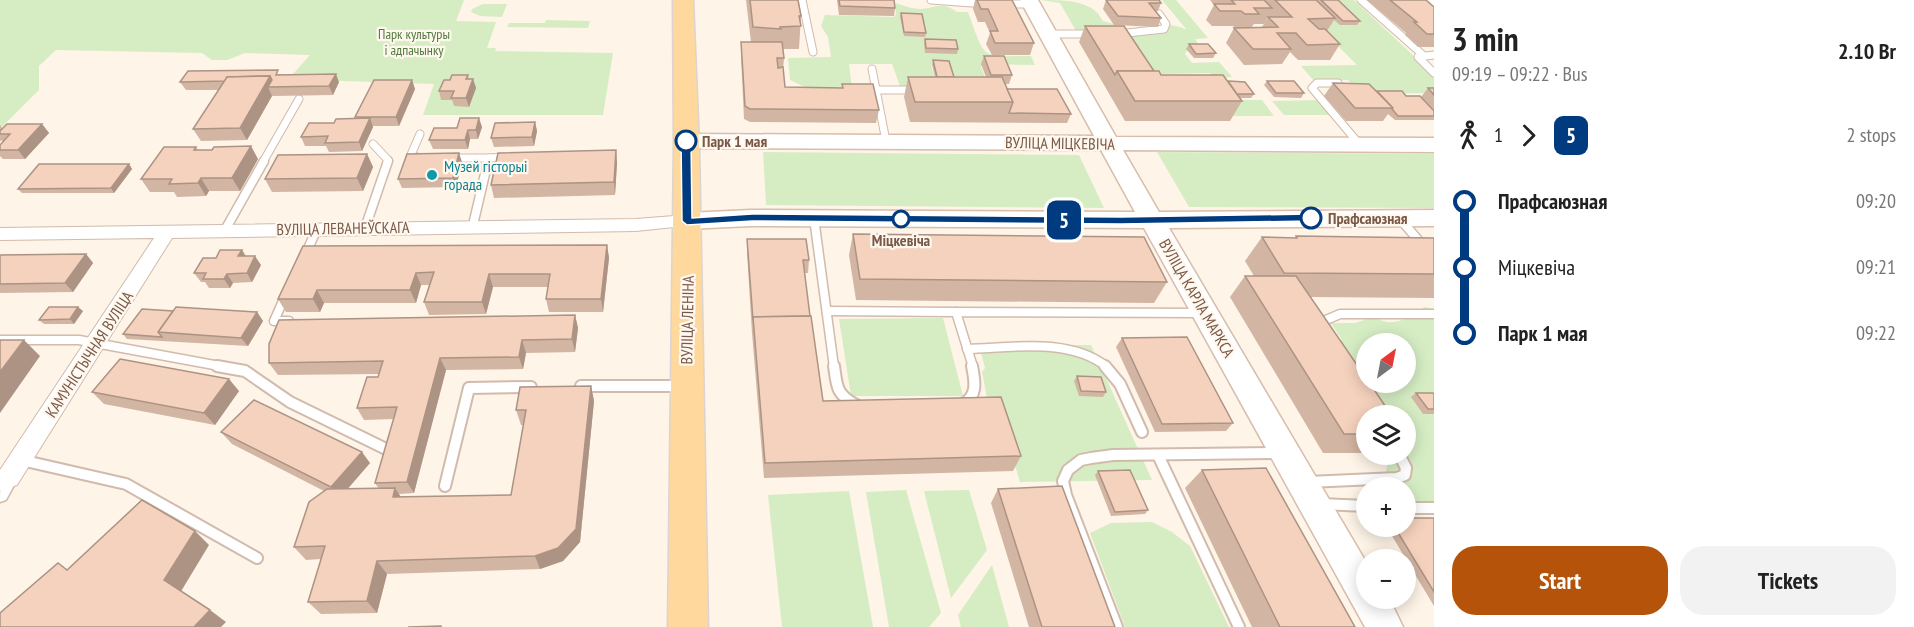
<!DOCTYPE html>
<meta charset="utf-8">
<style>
:root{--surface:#fff;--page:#f2f2f2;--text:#222;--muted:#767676;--accent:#b45309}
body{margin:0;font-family:"PT Sans Narrow",sans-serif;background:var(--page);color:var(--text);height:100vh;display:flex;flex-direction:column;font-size:22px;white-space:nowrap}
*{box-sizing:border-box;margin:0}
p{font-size:20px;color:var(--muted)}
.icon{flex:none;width:33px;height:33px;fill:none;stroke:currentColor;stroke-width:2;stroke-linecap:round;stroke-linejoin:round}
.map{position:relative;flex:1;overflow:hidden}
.details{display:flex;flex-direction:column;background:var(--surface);width:480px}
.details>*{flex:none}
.badge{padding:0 12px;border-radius:9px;font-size:21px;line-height:39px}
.needle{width:39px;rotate:32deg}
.fabs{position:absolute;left:1356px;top:333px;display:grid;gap:12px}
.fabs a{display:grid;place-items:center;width:60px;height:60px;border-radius:50%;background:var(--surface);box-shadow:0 3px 15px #0003;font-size:30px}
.map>.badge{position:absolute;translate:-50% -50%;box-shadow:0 0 0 3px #fff}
.legs{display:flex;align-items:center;gap:9px;height:66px;padding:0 18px;font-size:20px}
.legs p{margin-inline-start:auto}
.summary{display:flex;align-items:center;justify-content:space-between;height:102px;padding:0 18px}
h1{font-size:33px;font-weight:800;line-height:45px}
.primary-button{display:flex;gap:12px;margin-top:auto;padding:12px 18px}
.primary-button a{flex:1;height:69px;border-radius:24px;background:var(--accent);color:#fff;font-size:24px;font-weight:800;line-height:69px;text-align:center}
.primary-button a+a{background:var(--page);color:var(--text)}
ul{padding:0 18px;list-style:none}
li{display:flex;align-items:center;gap:21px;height:66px;font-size:22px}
li i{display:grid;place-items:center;width:9px;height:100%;margin:0 8px;background:currentColor}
li i::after{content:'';width:15px;height:15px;margin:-8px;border:4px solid;border-radius:50%;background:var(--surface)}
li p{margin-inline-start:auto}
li:first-child i{background:linear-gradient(#0000 50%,currentColor 0)}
li:last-child i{background:linear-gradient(currentColor 50%,#0000 0)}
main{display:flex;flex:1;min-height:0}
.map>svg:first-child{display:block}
</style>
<main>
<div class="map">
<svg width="1434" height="627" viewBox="0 0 1434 627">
<rect width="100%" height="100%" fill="#fef4e7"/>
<g fill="#d6edc4" fill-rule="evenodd">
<polygon points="0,0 464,0 456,21 496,22 487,48 496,48 495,51 613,53 603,115 423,115 434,84 283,79 294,73 310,55 245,53 227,60 212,60 202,53 56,50 39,66 39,90 0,129"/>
<path d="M1041,0C1067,0 1092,0 1103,21L1117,25L1119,30L1076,31L1060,3Z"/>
<path d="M1162,0H1176L1208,38L1195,39L1198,44L1188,49L1185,54L1192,63L1219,62L1232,77L1214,78L1210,73L1161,74L1160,76L1143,73L1125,38C1144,26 1168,20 1187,30Z"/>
<polygon points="1279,0 1354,0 1434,75 1434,93 1361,94 1348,80 1314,81 1301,66 1357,65 1307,15"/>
<path d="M895,3C903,5 912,9 920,9C934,9 941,0 957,12H968C986,61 979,56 1031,56L1035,65L984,64L981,67L989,87H956L948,65H931L937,86H900L892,64H849L852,88L805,87L790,80L788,58L831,57L828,37L821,26L825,15L894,17L896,14Z"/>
<polygon points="507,4 502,17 480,16 471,12 472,9 483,4"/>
<polygon points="546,20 590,21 588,28 507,27 509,23 545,23"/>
<polygon points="1219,100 1262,100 1274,116 1230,116"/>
<polygon points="1322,100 1335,115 1284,115 1272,101"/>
<polygon points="763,152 1079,155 1104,208 766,205"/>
<polygon points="1157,152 1434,154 1434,208 1189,207"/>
<path d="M1425,307L1434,309V513L1410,512L1406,508V488L1383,487L1389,455L1406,454V416L1383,415L1329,341L1342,340L1331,323H1355L1374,317C1396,329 1404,318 1425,307ZM1366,344H1406V382H1366Z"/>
<polygon points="943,318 963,396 851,396 839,319"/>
<polygon points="988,345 1091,345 1152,480 1020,482 998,409 988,403 982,372 985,368 980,349"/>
<polygon points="906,490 941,613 929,627 889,627 866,492"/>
<polygon points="969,490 987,550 951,598 924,491"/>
<polygon points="849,491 873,627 782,627 768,495"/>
<polygon points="1152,522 1172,532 1190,546 1229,627 1125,627 1090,533 1111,523"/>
<polygon points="992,565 1009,627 961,627 958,615"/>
</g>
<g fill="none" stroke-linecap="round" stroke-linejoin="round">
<defs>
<g id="service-far2">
<polyline points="802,0 813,52"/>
<polyline points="931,0 986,4"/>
<polyline points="1361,0 1423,55"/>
<polyline points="1002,4 1031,4"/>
<polyline points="1048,34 1094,34"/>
<polyline points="1118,34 1164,29 1166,24 1159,14"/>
<polyline points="1434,55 1418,57 1434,73"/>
<polyline points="872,69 886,141"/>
<polyline points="1338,83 1317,83 1312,88 1360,145"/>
<polyline points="876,90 915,90"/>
<polyline points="373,144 388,160 387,162"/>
<polyline points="417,157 410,157 420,134"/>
<polyline points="449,158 489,158"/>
<polyline points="263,162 299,99"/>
<polyline points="488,162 489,158 507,157"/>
</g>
<g id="service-far1">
<polyline points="814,218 834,367"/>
<polyline points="1400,219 1434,258"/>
<polyline points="473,225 488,161"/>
<polyline points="365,228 388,161"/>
<polyline points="225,230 264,161"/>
<polyline points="304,257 317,229"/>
<polyline points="286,294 274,321 289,321"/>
<polyline points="827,311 956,312"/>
<polyline points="1323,329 1326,320 1340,314 1434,314"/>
<polyline points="0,340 79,340 225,367"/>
<path d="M967,349C1011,348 1069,337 1107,367"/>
<polyline points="973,367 956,312 1202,313"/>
</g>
<g id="service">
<polyline points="217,366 245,371 290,402 386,449"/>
<path d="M834,366C837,387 836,394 856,405"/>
<polyline points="1105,366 1120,384 1142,432"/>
<polyline points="581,386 681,386"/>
<path d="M963,404C978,396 975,381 972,366"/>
<polyline points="1158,455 1239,627"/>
<polyline points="21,460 126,484 257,558"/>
<polyline points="1308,482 1397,478 1405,475 1406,468 1399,454"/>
<polyline points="445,486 469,388 531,387"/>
<polyline points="1321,504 1366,506"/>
<polyline points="1406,508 1434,508"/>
<polyline points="1117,627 1066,495 1063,481 1068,470 1081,460 1091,458 1113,455 1280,453"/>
</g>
<path id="pedestrian" d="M9,470L15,472L18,478L6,500L0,502C0,490 0,475 9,470Z"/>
<polygon id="minor" points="687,215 693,217 696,221 693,225 636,231 172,238 17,485 0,490 0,470 154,238 0,240 0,228 636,219"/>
<g id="secondary">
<polygon points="1020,0 1038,0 1116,137 1434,138 1434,152 1123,150 1159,212 1434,210 1434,226 1169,228 1366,562 1366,598 1389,598 1403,627 1365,627 1144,228 751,226 687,229 678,227 675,221 678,215 687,213 751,210 1135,212 1101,150 686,148 678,146 675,141 678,136 686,134 1094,136"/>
<polygon points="1419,0 1434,0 1434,10 1428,9"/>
</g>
<polygon id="primary" points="673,0 693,0 699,145 708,627 668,627 674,145"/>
</defs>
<use href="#service-far2" stroke="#d1bbac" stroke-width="9"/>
<use href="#service-far1" stroke="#d1bbac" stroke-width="11"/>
<use href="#service" stroke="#d1bbac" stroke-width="14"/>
<use href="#pedestrian" stroke="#d1bbac" stroke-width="3"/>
<use href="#minor" stroke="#d1bbac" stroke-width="2"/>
<use href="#secondary" stroke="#d7bdab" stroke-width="3"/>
<use href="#primary" stroke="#dcd4d0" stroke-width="3"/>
<use href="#service-far2" stroke="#fff" stroke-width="7"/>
<use href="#service-far1" stroke="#fff" stroke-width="8"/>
<use href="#service" stroke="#fff" stroke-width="10"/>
<use href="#pedestrian" fill="#fff" fill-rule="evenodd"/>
<use href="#minor" fill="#fff" fill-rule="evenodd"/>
<use href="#secondary" fill="#fff" fill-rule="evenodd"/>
<use href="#primary" fill="#ffd89d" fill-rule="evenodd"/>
</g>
<g fill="#d3b5a3" fill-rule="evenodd">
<polygon points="746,0 798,0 801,16 799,49 783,49 784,58 783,70 785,87 842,88 842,84 879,110 876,123 750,122 744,119 741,55 741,42 751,42"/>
<polygon points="837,0 894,0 895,8 894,16 839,15"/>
<polygon points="975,0 1012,0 1034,43 1030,55 992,55 986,44 990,33 985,22 978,22 973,9"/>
<polygon points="1106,0 1161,3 1158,11 1156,11 1161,18 1158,27 1114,25 1103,9"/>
<path d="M1210,0H1338L1360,21L1357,25H1340L1334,20L1327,31L1340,44L1330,60H1298L1290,52L1282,64L1244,65L1226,43L1234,28H1235L1233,26H1212L1206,20L1214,5ZM1268,16V17L1262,27L1251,28L1254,24H1264Z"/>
<polygon points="1367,0 1426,0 1434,7 1434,47 1418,47 1405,35 1406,33"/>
<polygon points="901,13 926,33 925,37 904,36 900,17"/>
<polygon points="1085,26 1161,75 1228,81 1254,94 1251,98 1240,98 1242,101 1230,121 1125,121 1079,42"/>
<polygon points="925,39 958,49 957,54 925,53 924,43"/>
<polygon points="1189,44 1216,53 1213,58 1194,58 1186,49"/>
<polygon points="984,56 1012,75 1009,84 1005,84 1007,88 1071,114 1067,123 910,122 904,97 908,77 935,77 932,65 933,60 954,77 986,77 981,64"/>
<polygon points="281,74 339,82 333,95 272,96 247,140 201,141 193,129 219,90 186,90 180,82"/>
<polygon points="468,75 469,79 473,79 476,88 469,107 454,106 452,100 441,100 439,91 450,80"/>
<polygon points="412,80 415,89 399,126 373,126 373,127 362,151 329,152 326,146 305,146 301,137 356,118 355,117"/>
<polygon points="1267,81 1304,93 1301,98 1274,97 1264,85"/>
<polygon points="1333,83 1406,96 1421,97 1428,88 1434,88 1434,120 1395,120 1388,114 1383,121 1346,121 1324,96"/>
<polygon points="535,122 537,131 534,146 494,147 491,138"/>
<polygon points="42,124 49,133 25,159 3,159 0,156 0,145 3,142 1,140 0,142 0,125 2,128"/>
<polygon points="482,127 478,139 470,139 468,149 433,149 429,140"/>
<polygon points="196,147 198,150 258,159 240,191 209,191 206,196 177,197 174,192 150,192 141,179"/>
<polygon points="616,150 617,163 615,195 494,198 491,185"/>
<polygon points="367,154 373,167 363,191 272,192 265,179"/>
<polygon points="462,162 456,187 402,188 398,179"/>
<polygon points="129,164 132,169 114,193 22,193 18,189"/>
<polygon points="853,234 1167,282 1154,303 856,300 849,255"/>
<polygon points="1296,236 1434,238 1434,298 1311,297 1366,416 1366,453 1323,453 1230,297 1245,276 1254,276 1245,261 1262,237 1295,238"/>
<polygon points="747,239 809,260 808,273 804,273 823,401 1021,456 1013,471 764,478 752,333 747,252"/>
<polygon points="607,245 609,258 603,312 549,312 546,299 548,287 493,287 486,314 429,315 424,302 429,285 421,285 416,303 324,303 320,312 286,312 278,299 303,246"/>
<polygon points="242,250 246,256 261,265 252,282 233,283 230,288 209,288 205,282 201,282 194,273 216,258"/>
<polygon points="86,254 93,263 73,292 0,293 0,255"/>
<polygon points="83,311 74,324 44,324 39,320"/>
<polygon points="173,311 257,312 263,321 248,346 127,339 123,334"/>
<polygon points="575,315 578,328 575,352 526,353 523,369 446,370 414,493 399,494 401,497 511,495 523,425 521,425 516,410 591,386 594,401 580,542 563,561 540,569 387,574 377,613 321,614 308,602 321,559 306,560 294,547 324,491 232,444 221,432 370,463 347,489 379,489 375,483 394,419 364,420 357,408 378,377 379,374 278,375 269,363"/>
<polygon points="1122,338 1233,423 1226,431 1155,432 1116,347"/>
<polygon points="1077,376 1106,392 1103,397 1079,396 1074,381"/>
<polygon points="239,391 215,425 104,404 92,392"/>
<polygon points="1416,393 1434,394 1434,414 1423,414 1411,397"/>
<polygon points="1202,470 1355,627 1252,627 1185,488"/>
<polygon points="1098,471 1148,510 1145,514 1111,516 1095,475"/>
<polygon points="998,489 1115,627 1029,627 991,503"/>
<polygon points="1434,518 1434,606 1386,526 1406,526"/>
</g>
<g fill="#ac9384">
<polygon points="336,74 339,82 333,95 329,86"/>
<polygon points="270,76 275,87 268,87 272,96 247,140 240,128"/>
<polygon points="473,79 476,88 469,107 466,98"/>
<polygon points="412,80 415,89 399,126 396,117"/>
<polygon points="370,118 373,127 362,151 359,142"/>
<polygon points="479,118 482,127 478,139 476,130"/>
<polygon points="535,122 537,131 534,146 532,137"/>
<polygon points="42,124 49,133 25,159 18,150"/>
<polygon points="468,130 470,139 468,149 465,140"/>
<polygon points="251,146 258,159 240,191 232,178"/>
<polygon points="616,150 617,163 615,195 614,182"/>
<polygon points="459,153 462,162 456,187 453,178"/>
<polygon points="367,154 373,167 363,191 357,178"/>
<polygon points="129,164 132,169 114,193 111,188"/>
<polygon points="201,178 209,191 206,196 198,183"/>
<polygon points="607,245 609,258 603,312 601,299"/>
<polygon points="242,250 247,259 238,256"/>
<polygon points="86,254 93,263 73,292 65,283"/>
<polygon points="255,256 261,265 252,282 247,273"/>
<polygon points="416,273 421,285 416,303 410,290"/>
<polygon points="227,274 233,283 230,288 224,279"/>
<polygon points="489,274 493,287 486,314 482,302"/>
<polygon points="317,290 324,303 320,312 313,299"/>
<polygon points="78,307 83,311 74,324 70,319"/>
<polygon points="257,312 263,321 248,346 241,338"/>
<polygon points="575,315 578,328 575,352 572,339"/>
<polygon points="24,340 40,356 0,413 0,372"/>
<polygon points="522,340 526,353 523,369 519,357"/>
<polygon points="440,358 446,370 414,493 407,482"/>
<polygon points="229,379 239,391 215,425 204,413"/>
<polygon points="591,386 594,401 580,542 563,561 540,569 535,556"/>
<polygon points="362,452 370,463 339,499 331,487"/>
<polygon points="395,488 404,502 393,497"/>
<polygon points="195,531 209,545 180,593 164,580"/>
<polygon points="377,561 387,574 377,613 367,601"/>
<polygon points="210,610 226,622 221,627 194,627"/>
</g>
<g fill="#f5d2bd" stroke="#ac9384" stroke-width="1.5">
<polygon points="750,0 798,0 801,16 799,16 801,26 780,27 781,29 753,27"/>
<polygon points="839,0 894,0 895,8 840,6"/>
<polygon points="977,0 1012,0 1034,43 995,43 990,31 998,31 988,9 981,9"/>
<polygon points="1106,0 1159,0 1161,3 1149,3 1161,18 1118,16"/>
<polygon points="1231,0 1264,0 1272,8 1254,8 1259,14 1245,14 1241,11 1220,11 1214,4 1235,4"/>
<polygon points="1275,0 1316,0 1335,18 1308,19 1319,29 1325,29 1340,44 1307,45 1296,33 1277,33 1291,49 1253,49 1234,28 1278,27 1268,17 1292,17"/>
<polygon points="1321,0 1338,0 1360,21 1343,21"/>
<polygon points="1390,0 1426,0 1434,7 1434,34 1427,34 1414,22 1417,22"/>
<polygon points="901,13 922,14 926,33 904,32"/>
<polygon points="1085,26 1124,26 1154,71 1117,71 1115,75"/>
<polygon points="925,39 956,40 958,49 926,48"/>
<polygon points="741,42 782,42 784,58 777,58 778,68 783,67 785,87 843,88 842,84 873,84 879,110 750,109 745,106"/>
<polygon points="1189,44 1208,44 1216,53 1196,54"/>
<polygon points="984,56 1004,56 1012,75 991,75"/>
<polygon points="933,60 949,61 954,77 937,77"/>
<polygon points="278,70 276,75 336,74 329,86 268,87 272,80 270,76 227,77 225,81 180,82 188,71"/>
<polygon points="1117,71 1159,71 1161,75 1223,75 1242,101 1135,101"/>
<polygon points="452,75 468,75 466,79 473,79 466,98 451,98 454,91 439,91 444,80 450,80"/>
<polygon points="270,76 240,128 193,129 227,77"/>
<polygon points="908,77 1002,77 1013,102 915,102"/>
<polygon points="374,80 412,80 396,117 355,117"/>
<polygon points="1228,81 1245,82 1254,94 1237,94"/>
<polygon points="1267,81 1294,81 1304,93 1276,93"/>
<polygon points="1333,83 1369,84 1393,108 1355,108"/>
<polygon points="1428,88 1434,88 1434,95"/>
<polygon points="1007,89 1057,89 1071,114 1009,113 1013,102"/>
<polygon points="1377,91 1402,91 1406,96 1420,96 1434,111 1434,116 1398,116 1392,109 1393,108"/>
<polygon points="370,118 359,142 325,143 328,136 301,137 309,123 334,123 336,119"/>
<polygon points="460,118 479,118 476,130 468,130 465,140 429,140 434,128 457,128"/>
<polygon points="535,122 532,137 491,138 495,123"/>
<polygon points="7,124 42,124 18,150 0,150 0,145 10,134 0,134 0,131"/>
<polygon points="251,146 232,178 201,178 198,183 169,184 172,179 141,179 164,147 196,147 194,150 212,150 214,147"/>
<polygon points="616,150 614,182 491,185 498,153"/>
<polygon points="459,153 453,178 398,179 407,154"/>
<polygon points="367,154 357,178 265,179 278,155"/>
<polygon points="39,164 129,164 111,188 18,189"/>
<polygon points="853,234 1144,237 1167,282 860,279"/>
<polygon points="1296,236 1434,238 1434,274 1284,273 1262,237 1297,238"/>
<polygon points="747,239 806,239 809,260 803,260 810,316 753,317 753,320"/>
<polygon points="607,245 601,299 546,299 550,274 489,274 482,302 424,302 434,272 416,273 410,290 317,290 313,299 278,299 303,246"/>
<polygon points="220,250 242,250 238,256 255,256 247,273 227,274 224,279 203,279 206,273 194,273 203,258 216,258"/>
<polygon points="86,254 65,283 0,284 0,255"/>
<polygon points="1245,276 1296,276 1366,378 1366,382 1369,382 1392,416 1366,416 1366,434 1344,434"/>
<polygon points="49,307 78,307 70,319 39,320"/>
<polygon points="176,307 257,312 241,338 158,332"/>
<polygon points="142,309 173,311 158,332 162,337 123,334"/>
<polygon points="575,315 572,339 522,340 519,357 440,358 407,482 375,483 397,407 357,408 367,377 378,377 383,361 269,363 269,344 279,320"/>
<polygon points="811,316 823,401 1001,397 1021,456 765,463 753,317"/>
<polygon points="1187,337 1233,423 1162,424 1122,338"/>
<polygon points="0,340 24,340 0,372"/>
<polygon points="120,359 229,379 204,413 92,392"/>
<polygon points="1077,376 1101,377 1106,392 1081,391"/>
<polygon points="591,386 576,529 558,548 535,556 377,561 367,601 308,602 325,546 294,547 309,502 327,489 395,488 393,497 511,495 526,410 516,410 520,387"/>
<polygon points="1416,393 1433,393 1434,394 1434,409 1428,409"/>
<polygon points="254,400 362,452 331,487 221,432"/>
<polygon points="1266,468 1355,627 1280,627 1202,470"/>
<polygon points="1130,470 1148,510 1115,512 1098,471"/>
<polygon points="1062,486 1115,627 1042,627 998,489"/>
<polygon points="142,500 195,531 164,580 210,610 194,627 0,627 0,613 58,563 67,570"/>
<polygon points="1406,518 1434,518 1434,592 1394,526 1406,526"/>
<polygon points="441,626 441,627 408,627"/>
</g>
<polygon fill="#003b80" stroke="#fff" stroke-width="1.5" points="686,138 691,141 692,218 752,214 1121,217 1311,214 1316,218 1311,221 1121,224 752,221 687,225 682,221 681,141"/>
<g fill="#fff" stroke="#003b80" stroke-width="3">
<circle cx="686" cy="141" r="10"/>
<circle cx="1311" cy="218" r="10"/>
<circle cx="901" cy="219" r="8"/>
</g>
<circle fill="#0f9aa8" stroke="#fff8ef" stroke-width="2" cx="432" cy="175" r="6"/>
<g text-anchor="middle" stroke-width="4.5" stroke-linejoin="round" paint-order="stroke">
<g font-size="14" fill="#517a3d" stroke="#fff8ef">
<text x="414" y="39">Парк культуры<tspan x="414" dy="16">і адпачынку</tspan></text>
</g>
<g font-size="16" font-weight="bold" fill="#7a5949" stroke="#fff8ef" text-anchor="start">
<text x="702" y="147">Парк 1 мая</text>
<text x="1328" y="224">Прафсаюзная</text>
<text x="901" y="246" text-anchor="middle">Міцкевіча</text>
</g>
<g font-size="16" fill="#7a5949" stroke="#fff8ef">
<text transform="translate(1060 143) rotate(1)" y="6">ВУЛІЦА МІЦКЕВІЧА</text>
<text transform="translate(343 228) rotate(-1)" y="6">ВУЛІЦА ЛЕВАНЕЎСКАГА</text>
<text transform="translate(1197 298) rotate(60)" y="6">ВУЛІЦА КАРЛА МАРКСА</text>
<text transform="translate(687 320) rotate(-89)" y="6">ВУЛІЦА ЛЕНІНА</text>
<text transform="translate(89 354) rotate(-57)" y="6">КАМУНІСТЫЧНАЯ ВУЛІЦА</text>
</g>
<g font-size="16" fill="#0d838f" stroke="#fff8ef" text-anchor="start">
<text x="444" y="172">Музей гісторыі<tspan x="444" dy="18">горада</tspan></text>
</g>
</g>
</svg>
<div class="fabs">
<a><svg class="needle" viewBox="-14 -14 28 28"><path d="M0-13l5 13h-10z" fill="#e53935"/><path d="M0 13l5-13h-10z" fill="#767676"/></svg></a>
<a><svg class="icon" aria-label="layers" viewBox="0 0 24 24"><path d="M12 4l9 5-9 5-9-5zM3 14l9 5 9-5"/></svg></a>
<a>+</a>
<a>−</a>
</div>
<b class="badge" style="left:1064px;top:220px;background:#003b80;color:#fff">5</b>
</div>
<section class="details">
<div class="summary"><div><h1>3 min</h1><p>09:19 – 09:22 · Bus</p></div><b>2.10 Br</b></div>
<div class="legs"><svg class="icon" aria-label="walk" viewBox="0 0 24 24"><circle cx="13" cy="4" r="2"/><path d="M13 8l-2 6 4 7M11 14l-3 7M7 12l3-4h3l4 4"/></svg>1<svg class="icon" aria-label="forward" viewBox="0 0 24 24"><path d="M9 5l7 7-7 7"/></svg><b class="badge" style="background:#003b80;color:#fff">5</b><p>2 stops</p></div>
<ul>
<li><i style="color:#003b80"></i><b>Прафсаюзная</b><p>09:20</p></li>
<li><i style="color:#003b80"></i><span>Міцкевіча</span><p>09:21</p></li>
<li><i style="color:#003b80"></i><b>Парк 1 мая</b><p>09:22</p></li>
</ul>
<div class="primary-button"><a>Start</a><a>Tickets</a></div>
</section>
</main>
